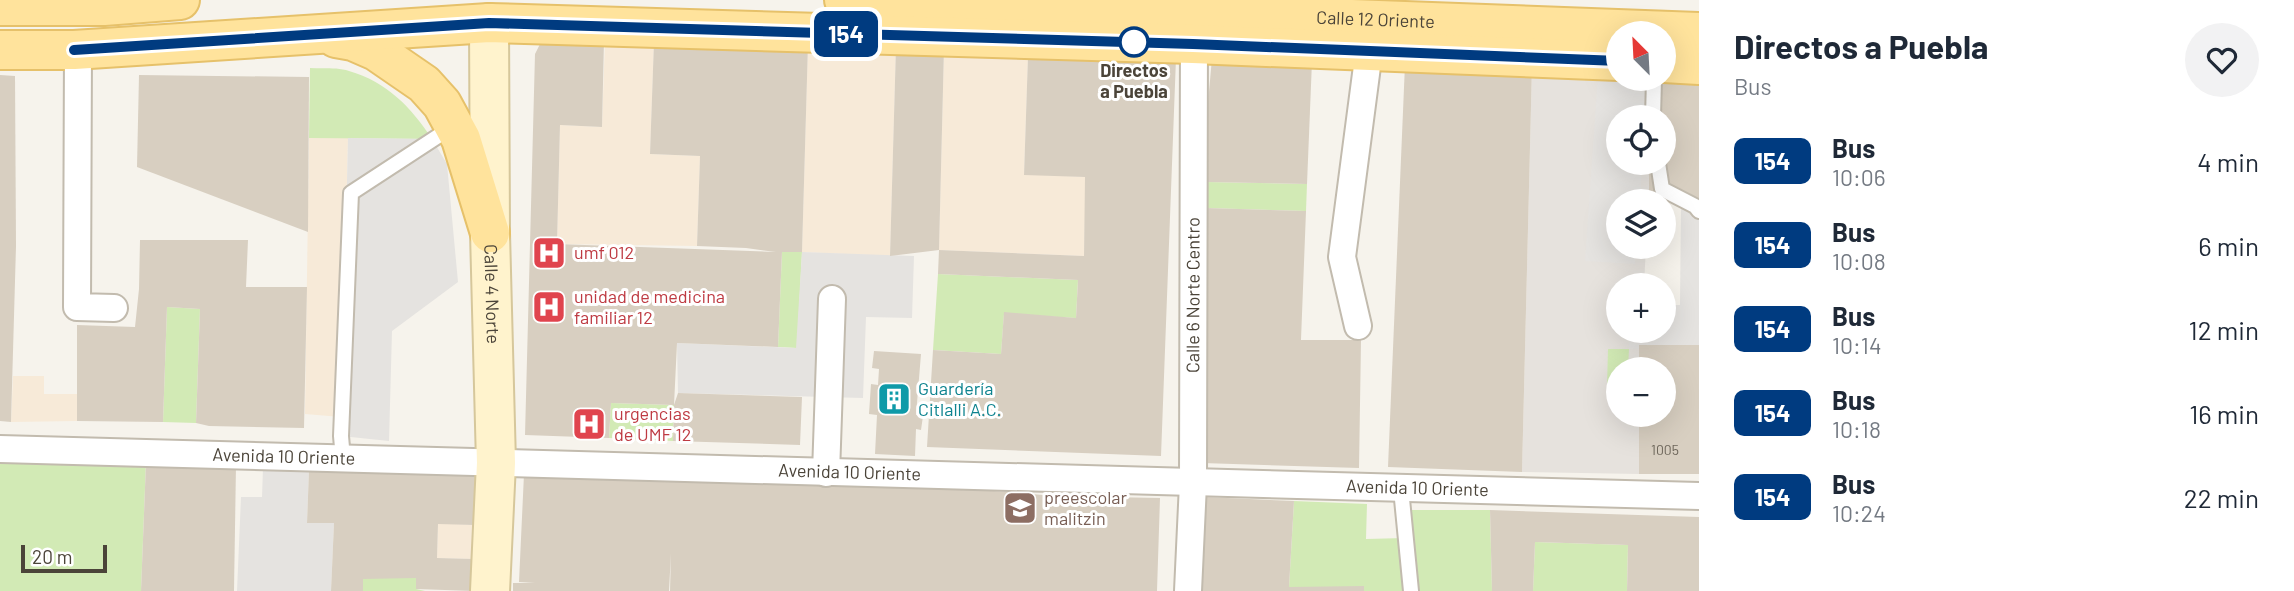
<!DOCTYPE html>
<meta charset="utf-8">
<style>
:root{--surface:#fff;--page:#f2f2f3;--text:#1f2937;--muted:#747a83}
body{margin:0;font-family:Barlow,sans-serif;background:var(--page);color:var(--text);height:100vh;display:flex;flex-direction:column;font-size:26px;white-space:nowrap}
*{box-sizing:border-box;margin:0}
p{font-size:23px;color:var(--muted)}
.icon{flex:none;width:38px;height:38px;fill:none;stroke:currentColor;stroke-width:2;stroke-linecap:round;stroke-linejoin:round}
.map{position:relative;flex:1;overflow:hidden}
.details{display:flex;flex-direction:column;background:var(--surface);width:595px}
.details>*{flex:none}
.badge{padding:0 14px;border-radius:10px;font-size:24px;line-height:46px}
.needle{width:46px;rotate:336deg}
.controls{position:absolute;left:1606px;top:21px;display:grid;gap:14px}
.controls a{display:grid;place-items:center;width:70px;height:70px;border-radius:50%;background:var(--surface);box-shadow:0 7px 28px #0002;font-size:35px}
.scale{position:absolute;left:21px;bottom:18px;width:86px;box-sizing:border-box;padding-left:7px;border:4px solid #4b4439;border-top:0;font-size:19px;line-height:24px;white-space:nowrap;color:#4b4439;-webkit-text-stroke:5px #fff;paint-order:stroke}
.map>.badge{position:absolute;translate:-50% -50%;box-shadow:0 0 0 4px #fff}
.round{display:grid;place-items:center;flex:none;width:74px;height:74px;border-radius:37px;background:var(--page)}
.headline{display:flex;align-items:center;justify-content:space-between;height:119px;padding:0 35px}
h1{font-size:33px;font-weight:700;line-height:52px}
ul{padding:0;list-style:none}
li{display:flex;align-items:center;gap:21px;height:84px;padding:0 35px}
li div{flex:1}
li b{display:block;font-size:26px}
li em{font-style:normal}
li .badge{min-width:77px;font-weight:700;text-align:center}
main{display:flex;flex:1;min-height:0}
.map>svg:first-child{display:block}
</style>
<main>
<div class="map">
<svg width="1699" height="591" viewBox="0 0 1699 591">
<rect width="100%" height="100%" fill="#f6f3ec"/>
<g fill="#f7ead8">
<polygon points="605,40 654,41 650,154 700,156 697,246 557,244 560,125 602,127"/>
<polygon points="808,44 896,46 890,256 802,252"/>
<polygon points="944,48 1028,56 1024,174 1086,177 1084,256 939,250"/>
<polygon points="309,138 348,138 341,417 305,414"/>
<polygon points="13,376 44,376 44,394 77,394 77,421 11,422"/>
<polygon points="438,523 474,525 474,559 437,558"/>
</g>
<polygon fill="#e6e2dd" points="1532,66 1619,77 1652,117 1619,117 1619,163 1651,163 1649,201 1619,201 1619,247 1646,247 1644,285 1619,285 1619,331 1640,331 1639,369 1619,369 1619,415 1639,415 1639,474 1522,472"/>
<g fill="#d2eab5">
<path d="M310,68C322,69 337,67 349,71C387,82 411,107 432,139L309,138Z"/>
<polygon points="1207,182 1307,184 1306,211 1206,208"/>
<polygon points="782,252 802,252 797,348 778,347"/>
<polygon points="938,274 1078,280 1076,318 1004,314 1001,354 933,350"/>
<polygon points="167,307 200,309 196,423 163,422"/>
<polygon points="1608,349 1629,349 1628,369 1619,369 1619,387 1607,386"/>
<polygon points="611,403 674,405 673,441 609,438"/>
<polygon points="0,458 146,462 141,591 0,591"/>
<polygon points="1294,501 1367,504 1366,539 1404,538 1405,510 1490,510 1492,591 1364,591 1289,587"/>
<polygon points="1535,542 1628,545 1627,591 1533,591"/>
<polygon points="363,577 416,578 416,589 425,591 363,591"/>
</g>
<g fill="#e5e3e0">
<polygon points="1598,76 1648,80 1646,117 1619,117 1619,163 1642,163 1640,201 1619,201 1619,247 1636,247 1635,264 1585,261"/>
<polygon points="348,138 432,139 447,164 458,282 392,331 389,441 341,436"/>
<polygon points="1699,204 1699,349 1629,349 1629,331 1664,331 1664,305 1680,305 1681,205"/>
<polygon points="802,252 914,256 912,318 866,317 863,398 678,393 677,343 796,348"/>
<polygon points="263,468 309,470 307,522 334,523 331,591 237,591 241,497 262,497"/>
</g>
<g fill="#d8cfc1">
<polygon points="604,40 602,127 560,125 557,244 776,252 746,248 697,246 700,156 650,154 654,41 808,44 802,252 782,252 778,347 677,343 674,405 611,403 609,438 525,435 535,54 541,42"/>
<polygon points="896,46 944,48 939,250 1084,256 1085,177 1024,175 1028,56 1176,58 1161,456 927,447 933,350 1001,354 1004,312 1076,318 1078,280 938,274 939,250 890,256"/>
<polygon points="1212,58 1312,61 1307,184 1207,182 1208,103"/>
<polygon points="1405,64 1532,66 1522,472 1388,467"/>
<polygon points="0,75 15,76 16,246 11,422 0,421"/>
<polygon points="139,75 309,77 308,232 137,167"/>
<polygon points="1699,77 1699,202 1649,201 1649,163 1664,163 1664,117 1649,117 1649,79"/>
<polygon points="1206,208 1306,211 1301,340 1361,340 1359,468 1202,463"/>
<polygon points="140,240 248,240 246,287 307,287 304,428 209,426 196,423 200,309 167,307 163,422 77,421 77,325 135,327 139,289"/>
<polygon points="1639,345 1699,345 1699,474 1639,474 1639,415 1664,415 1664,369 1639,369"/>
<polygon points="874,351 921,354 916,415 923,416 921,430 916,429 915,456 875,454 877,415 869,414 871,384 878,385 879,369 872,368"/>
<polygon points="678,393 802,397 800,445 673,441 674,405"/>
<polygon points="146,462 236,465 234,591 141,591"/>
<polygon points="309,470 477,475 474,525 438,524 437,558 474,559 473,591 416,589 416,578 363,579 363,591 331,591 334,523 307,523"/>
<polygon points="524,474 674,481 798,482 981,490 1055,496 1160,498 1157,591 670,591 671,553 669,591 513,591 513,583 535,583 519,582"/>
<polygon points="1204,497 1294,501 1289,587 1364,586 1364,591 1199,591"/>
<polygon points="1490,510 1699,517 1699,591 1627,591 1628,545 1535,542 1533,591 1492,591"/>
</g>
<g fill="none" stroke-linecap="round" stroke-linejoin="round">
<defs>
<g id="lane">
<polyline points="1653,117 1654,79"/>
<polyline points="1658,163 1662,189 1695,206 1699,211"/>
<polyline points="343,459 341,436 351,193 452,127"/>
<polyline points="1401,489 1411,591"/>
</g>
<g id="street">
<polyline points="78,49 77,307 114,308"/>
<polyline points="1358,326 1342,257 1369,51"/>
<path id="s1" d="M0,449L1699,496"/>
<polyline points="826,473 832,299"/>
<path id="s2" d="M1188,591L1193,484L1194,29"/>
</g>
<g id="secondary">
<path id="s3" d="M489,23L490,233L496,463L490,591"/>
</g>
<g id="primary">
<path id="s4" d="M844,0L1699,32"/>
<polyline points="0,6 104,6 180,0"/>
<polyline points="336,38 353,41 376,51 424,84 442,104 461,139 490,233"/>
<polyline points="0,50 74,50 489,23 1193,44 1619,61"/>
<polyline points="1664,63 1699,65"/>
</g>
</defs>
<use href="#lane" stroke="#c2bbae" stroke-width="18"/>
<use href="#street" stroke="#c2bbae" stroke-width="30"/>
<use href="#secondary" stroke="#d6c79b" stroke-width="42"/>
<use href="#primary" stroke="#e6c16a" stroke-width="42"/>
<use href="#lane" stroke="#fff" stroke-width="14"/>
<use href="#street" stroke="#fff" stroke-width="26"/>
<use href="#secondary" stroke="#fff3cd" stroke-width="38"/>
<use href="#primary" stroke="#ffe39c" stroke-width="38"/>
</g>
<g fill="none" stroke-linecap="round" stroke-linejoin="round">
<defs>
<polyline id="line" points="74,50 489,23 1193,44 1619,61"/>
</defs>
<use href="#line" stroke="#fff" stroke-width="16"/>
<use href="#line" stroke="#003b80" stroke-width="10"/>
</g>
<defs>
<symbol id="hospital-square" viewBox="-11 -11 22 22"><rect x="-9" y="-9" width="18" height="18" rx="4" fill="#e0444e" stroke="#fff"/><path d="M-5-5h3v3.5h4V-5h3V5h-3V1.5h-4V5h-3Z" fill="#fff"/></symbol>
<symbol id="building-square" viewBox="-11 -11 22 22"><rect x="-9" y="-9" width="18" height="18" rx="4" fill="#0f9aa8" stroke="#fff"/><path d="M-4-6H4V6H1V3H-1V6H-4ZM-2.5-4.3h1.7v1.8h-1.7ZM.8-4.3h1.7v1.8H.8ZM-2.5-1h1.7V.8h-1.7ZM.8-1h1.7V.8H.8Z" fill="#fff"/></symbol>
<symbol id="school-square" viewBox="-11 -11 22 22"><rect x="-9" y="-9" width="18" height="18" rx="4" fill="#8d6e63" stroke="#fff"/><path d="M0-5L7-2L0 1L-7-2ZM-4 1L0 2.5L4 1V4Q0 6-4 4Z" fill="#fff"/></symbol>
</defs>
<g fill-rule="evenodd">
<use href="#hospital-square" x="530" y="234" width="38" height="38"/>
<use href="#hospital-square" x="530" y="288" width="38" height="38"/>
<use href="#building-square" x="875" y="380" width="38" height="38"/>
<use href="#hospital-square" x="570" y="405" width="38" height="38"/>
<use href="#school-square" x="1001" y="489" width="38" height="38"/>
</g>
<circle fill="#fff" stroke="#003b80" stroke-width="3.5" cx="1134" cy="42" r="14"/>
<g text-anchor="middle" stroke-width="6" stroke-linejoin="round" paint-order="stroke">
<g font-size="14" fill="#6e675b">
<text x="1665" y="455">1005</text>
</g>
<g font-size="18" fill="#4b4439" stroke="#fff">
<text dy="6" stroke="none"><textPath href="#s4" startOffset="532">Calle 12 Oriente</textPath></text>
<text dy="6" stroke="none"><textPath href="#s3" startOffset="271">Calle 4 Norte</textPath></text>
<text dy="6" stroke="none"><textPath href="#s2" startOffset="296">Calle 6 Norte Centro</textPath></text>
<text dy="6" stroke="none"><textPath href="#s1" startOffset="284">Avenida 10 Oriente</textPath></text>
<text dy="6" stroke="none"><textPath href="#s1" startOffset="850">Avenida 10 Oriente</textPath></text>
<text dy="6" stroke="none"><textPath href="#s1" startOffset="1418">Avenida 10 Oriente</textPath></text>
</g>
<g font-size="18" font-weight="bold" fill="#4b4439" stroke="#fff">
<text x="1134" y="77">Directos<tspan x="1134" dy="21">a Puebla</tspan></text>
</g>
<g font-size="18" fill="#be3a42" stroke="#fff" text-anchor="start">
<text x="574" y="259">umf 012</text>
<text x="574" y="303">unidad de medicina<tspan x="574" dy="21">familiar 12</tspan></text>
<text x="614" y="420">urgencias<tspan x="614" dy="21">de UMF 12</tspan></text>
</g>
<g font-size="18" fill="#0d838f" stroke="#fff" text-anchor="start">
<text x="918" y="395">Guardería<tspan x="918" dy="21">Citlalli A.C.</tspan></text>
</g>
<g font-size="18" fill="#785e54" stroke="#fff" text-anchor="start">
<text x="1044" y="504">preescolar<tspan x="1044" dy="21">malitzin</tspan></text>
</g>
</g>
</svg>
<div class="controls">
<a><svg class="needle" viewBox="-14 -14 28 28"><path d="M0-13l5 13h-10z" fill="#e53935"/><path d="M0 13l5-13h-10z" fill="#747a83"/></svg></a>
<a><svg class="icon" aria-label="locate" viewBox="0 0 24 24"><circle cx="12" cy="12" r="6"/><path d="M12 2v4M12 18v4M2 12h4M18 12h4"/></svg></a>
<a><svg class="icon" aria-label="layers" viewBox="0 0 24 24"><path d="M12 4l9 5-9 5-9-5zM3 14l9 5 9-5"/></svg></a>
<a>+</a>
<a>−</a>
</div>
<div class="scale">20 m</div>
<b class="badge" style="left:846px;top:34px;background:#003b80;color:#fff">154</b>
</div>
<section class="details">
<div class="headline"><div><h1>Directos a Puebla</h1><p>Bus</p></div><a class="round"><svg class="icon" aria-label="heart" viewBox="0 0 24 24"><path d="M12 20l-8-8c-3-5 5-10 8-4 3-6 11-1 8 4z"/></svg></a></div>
<ul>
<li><span class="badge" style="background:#003b80;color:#fff">154</span><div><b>Bus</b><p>10:06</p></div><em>4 min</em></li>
<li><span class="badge" style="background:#003b80;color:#fff">154</span><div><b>Bus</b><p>10:08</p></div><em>6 min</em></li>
<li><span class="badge" style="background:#003b80;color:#fff">154</span><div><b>Bus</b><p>10:14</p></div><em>12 min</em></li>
<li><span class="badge" style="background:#003b80;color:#fff">154</span><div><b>Bus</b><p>10:18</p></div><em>16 min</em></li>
<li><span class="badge" style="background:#003b80;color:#fff">154</span><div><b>Bus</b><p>10:24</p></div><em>22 min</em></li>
</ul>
</section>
</main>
